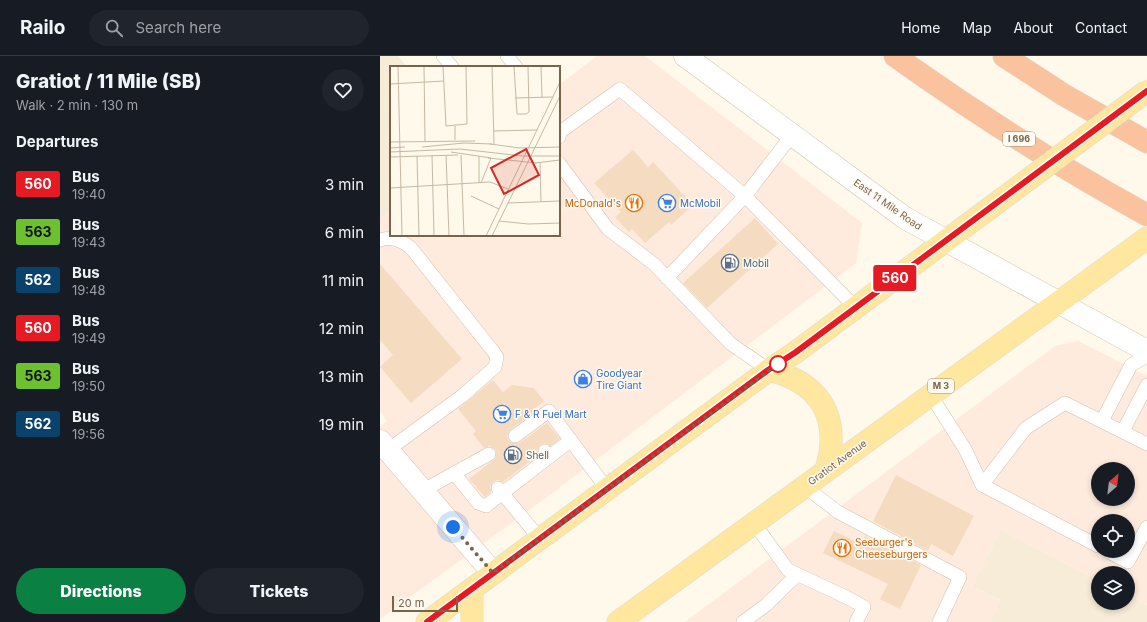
<!DOCTYPE html>
<meta charset="utf-8">
<style>
:root{--surface:#171b24;--page:#20242c;--text:#f1f3f6;--muted:#9ea1a6;--line:#363941;--accent:#0b8043}
body{margin:0;font-family:Inter,sans-serif;background:var(--page);color:var(--text);height:100vh;display:flex;flex-direction:column;font-size:15px;white-space:nowrap}
*{box-sizing:border-box;margin:0}
p{font-size:13px;color:var(--muted)}
.icon{flex:none;width:22px;height:22px;fill:none;stroke:currentColor;stroke-width:2;stroke-linecap:round;stroke-linejoin:round}
.map{position:relative;flex:1;overflow:hidden}
.details{display:flex;flex-direction:column;background:var(--surface);width:380px}
.details>*{flex:none}
.badge{padding:0 8px;border-radius:3px;font-size:14px;line-height:26px}
.needle{width:26px;rotate:28deg}
.fabs{position:absolute;left:711px;top:406px;display:grid;gap:8px}
.fabs a{display:grid;place-items:center;width:44px;height:44px;border-radius:50%;background:var(--surface);box-shadow:0 2px 6px #0003;font-size:20px}
.scale{position:absolute;left:12px;bottom:10px;width:66px;box-sizing:border-box;padding-left:4px;border:2px solid #7b624b;border-top:0;font-size:11px;line-height:14px;white-space:nowrap;color:#7b624b;-webkit-text-stroke:3px #fffbf2;paint-order:stroke}
.you{position:absolute;width:20px;height:20px;margin:-10px;border:3px solid #fff;border-radius:50%;background:#1a73e8;box-shadow:0 0 0 6px #1a73e833}
.map>.badge{position:absolute;translate:-50% -50%;box-shadow:0 0 0 2px #fff}
h2{padding:0 16px;font-size:15px;line-height:36px}
.round{display:grid;place-items:center;flex:none;width:42px;height:42px;border-radius:21px;background:var(--page)}
.overview{display:flex;align-items:center;justify-content:space-between;height:68px;padding:0 16px}
h1{font-size:19px;font-weight:800;line-height:30px}
.primary-button{display:flex;gap:8px;margin-top:auto;padding:8px 16px}
.primary-button a{flex:1;height:46px;border-radius:24px;background:var(--accent);color:#fff;font-size:16px;font-weight:800;line-height:46px;text-align:center}
.primary-button a+a{background:var(--page);color:var(--text)}
ul{padding:0;list-style:none}
li{display:flex;align-items:center;gap:12px;height:48px;padding:0 16px}
li div{flex:1}
li b{display:block;font-size:15px}
li em{font-style:normal}
li .badge{min-width:44px;font-weight:700;text-align:center}
header{display:flex;align-items:center;gap:24px;box-sizing:border-box;height:56px;padding:0 20px;background:var(--surface);border-bottom:1px solid var(--line)}
header strong{font-size:19px}
nav{display:flex;gap:22px;margin-inline-start:auto;font-size:14px}
.search{width:280px;height:36px;background:var(--page);display:flex;align-items:center;gap:10px;box-sizing:border-box;padding:0 14px;border-radius:22px;color:var(--muted);font-size:15px}
main{display:flex;flex:1;min-height:0}
.map>svg:first-child{display:block}
</style>
<header>
<strong>Railo</strong>
<div class="search"><svg class="icon" aria-label="search" viewBox="0 0 24 24"><circle cx="10" cy="10" r="6"/><path d="M15 15l6 6"/></svg>Search here</div>
<nav><a>Home</a><a>Map</a><a>About</a><a>Contact</a></nav>
</header>
<main>
<section class="details">
<div class="overview"><div><h1>Gratiot / 11 Mile (SB)</h1><p>Walk · 2 min · 130 m</p></div><a class="round"><svg class="icon" aria-label="heart" viewBox="0 0 24 24"><path d="M12 20l-8-8c-3-5 5-10 8-4 3-6 11-1 8 4z"/></svg></a></div>
<h2>Departures</h2>
<ul>
<li><span class="badge" style="background:#e51a23;color:#fff">560</span><div><b>Bus</b><p>19:40</p></div><em>3 min</em></li>
<li><span class="badge" style="background:#6dc02e;color:#111">563</span><div><b>Bus</b><p>19:43</p></div><em>6 min</em></li>
<li><span class="badge" style="background:#09426a;color:#fff">562</span><div><b>Bus</b><p>19:48</p></div><em>11 min</em></li>
<li><span class="badge" style="background:#e51a23;color:#fff">560</span><div><b>Bus</b><p>19:49</p></div><em>12 min</em></li>
<li><span class="badge" style="background:#6dc02e;color:#111">563</span><div><b>Bus</b><p>19:50</p></div><em>13 min</em></li>
<li><span class="badge" style="background:#09426a;color:#fff">562</span><div><b>Bus</b><p>19:56</p></div><em>19 min</em></li>
</ul>
<div class="primary-button"><a>Directions</a><a>Tickets</a></div>
</section>
<div class="map">
<svg width="767" height="566" viewBox="0 0 767 566">
<rect width="100%" height="100%" fill="#fef9ea"/>
<g fill="#f6ecd8">
<polygon points="0,0 18,0 27,11 11,11 11,155 0,163"/>
<polygon points="621,474 718,524 718,547 748,547 748,539 767,549 767,566 610,566 620,544 592,530"/>
</g>
<g fill="#feebde" fill-rule="evenodd">
<polygon points="217,0 265,0 482,167 476,207 171,438 0,563 0,370 7,365 0,355 0,163 11,155 11,179 179,179 179,29"/>
<path d="M698,285L767,320V549L748,539V517H718V524L621,474L592,530L620,544L610,566H305L675,290ZM718,413H748V443H718ZM718,465H748V495H718Z"/>
</g>
<g fill="#f5dcc0">
<polygon points="253,94 268,111 273,106 313,149 291,169 289,166 265,187 252,173 249,176 235,161 241,156 214,127"/>
<polygon points="375,162 398,188 327,252 303,227"/>
<polygon points="0,208 82,303 31,347 0,311 13,299 0,284"/>
<polygon points="113,324 123,336 132,329 154,332 164,345 155,352 157,354 130,374 127,380 129,385 132,387 139,387 167,367 180,383 171,390 165,387 160,389 157,395 158,399 123,426 117,424 113,426 110,430 111,436 105,441 89,423 116,402 116,394 110,390 104,392 93,378 96,375 78,353"/>
<polygon points="516,419 594,460 573,500 551,488 548,495 493,465"/>
<polygon points="454,475 481,488 485,480 541,509 520,553 500,543 508,528 443,497"/>
</g>
<g fill="none" stroke-linecap="round" stroke-linejoin="round">
<defs>
<g id="lane">
<polyline points="63,0 72,11"/>
<polyline points="127,0 136,11"/>
<polyline points="179,81 180,76 240,33 365,140 475,251"/>
<polyline points="179,107 228,173 274,208 351,288 389,314"/>
<path d="M0,184C11,180 23,185 31,192L113,295L117,301L115,311L82,340L8,394"/>
<polyline points="287,222 365,140 412,79"/>
<polyline points="550,338 585,393 602,429 718,490"/>
<polyline points="722,365 751,309 767,300"/>
<polyline points="743,375 767,329"/>
<polyline points="135,380 169,355 227,433"/>
<polyline points="165,395 169,401 191,384"/>
<polyline points="74,417 98,447 106,450 169,401"/>
<polyline points="602,429 646,372 685,347 767,388"/>
<polyline points="424,430 458,456 580,521 559,566"/>
<polyline points="118,432 160,483"/>
<polyline points="42,435 109,398"/>
<polyline points="374,467 408,514 466,541 484,551 476,566"/>
<polyline points="727,495 748,506 767,471"/>
<polyline points="363,566 386,549 417,519"/>
</g>
<polyline id="street" points="0,385 113,517"/>
<polyline id="secondary" points="305,0 525,162 767,295"/>
<g id="primary">
<path d="M389,314C426,323 453,345 451,387C451,396 448,405 446,414"/>
<polyline points="47,566 389,314 416,296 626,140"/>
<polyline points="92,566 92,533"/>
<polyline points="238,566 767,182"/>
</g>
<g id="highway">
<path d="M515,0C596,58 680,111 767,159"/>
<polyline points="624,0 684,39 767,86"/>
</g>
</defs>
<use href="#lane" stroke="#d2c2ae" stroke-width="14"/>
<use href="#street" stroke="#d2c2ae" stroke-width="23"/>
<use href="#secondary" stroke="#d5c3ac" stroke-width="23"/>
<use href="#primary" stroke="#dfd9d4" stroke-width="23"/>
<use href="#highway" stroke="#dfd9d4" stroke-width="23"/>
<use href="#lane" stroke="#fff" stroke-width="13"/>
<use href="#street" stroke="#fff" stroke-width="22"/>
<use href="#secondary" stroke="#fff" stroke-width="22"/>
<use href="#primary" stroke="#ffe7a0" stroke-width="22"/>
<use href="#highway" stroke="#fbc29e" stroke-width="22"/>
<defs>
<polyline id="primary-bridge" points="626,140 767,35"/>
</defs>
<use href="#primary-bridge" stroke="#dfd9d4" stroke-width="23" stroke-linecap="butt"/>
<use href="#primary-bridge" stroke="#ffe7a0" stroke-width="22"/>
</g>
<g fill="none" stroke-linecap="round" stroke-linejoin="round">
<defs>
<polyline id="line" points="47,566 388,314 416,296 767,35"/>
</defs>
<use href="#line" stroke="#fff" stroke-width="9"/>
<use href="#line" stroke="#e51a23" stroke-width="6"/>
<polyline stroke="#7b624b" stroke-width="4" stroke-dasharray="0 7.2" points="73,471 113,517 398,308"/>
</g>
<defs>
<symbol id="restaurant-ring" viewBox="-11 -11 22 22"><circle r="9.5" fill="#fffbf2" stroke="#e8710a" stroke-width="1.5"/><path d="M-5-6h1v4h1v-4h1v4h1v-4h1v5L-1.5 .5V6h-2V.5L-5-1ZM5-6V6H3V1.5H1.5Q1.5-4 5-6Z" fill="#e8710a"/></symbol>
<symbol id="supermarket-ring" viewBox="-11 -11 22 22"><circle r="9.5" fill="#fffbf2" stroke="#3f7fe0" stroke-width="1.5"/><path d="M-6-5.5h2.5l.6 2H6L4.5 2H-2.5L-4.4-4H-6ZM-1.5 3.2a1.3 1.3 0 1 0 .1 0ZM3 3.2a1.3 1.3 0 1 0 .1 0Z" fill="#3f7fe0"/></symbol>
<symbol id="fuel-ring" viewBox="-11 -11 22 22"><circle r="9.5" fill="#fffbf2" stroke="#5c6f8a" stroke-width="1.5"/><path d="M-5.5-6h7V0h2V4h1.3V-2.5L3-4.5l.8-.8L6-3V5H2.5V1h-1V6h-7ZM-4.2-4.7v3.2H.2V-4.7Z" fill="#5c6f8a"/></symbol>
<symbol id="shop-ring" viewBox="-11 -11 22 22"><circle r="9.5" fill="#fffbf2" stroke="#3f7fe0" stroke-width="1.5"/><path d="M-5-2.5h2.3a2.7 3.5 0 0 1 5.4 0H5L5.5 6h-11ZM-1.5-2.5h3a1.5 2.3 0 0 0-3 0Z" fill="#3f7fe0"/></symbol>
</defs>
<g fill-rule="evenodd">
<use href="#restaurant-ring" x="244" y="137" width="20" height="20"/>
<use href="#supermarket-ring" x="277" y="137" width="20" height="20"/>
<use href="#fuel-ring" x="340" y="197" width="20" height="20"/>
<use href="#shop-ring" x="193" y="313" width="20" height="20"/>
<use href="#supermarket-ring" x="112" y="348" width="20" height="20"/>
<use href="#fuel-ring" x="123" y="389" width="20" height="20"/>
<use href="#restaurant-ring" x="452" y="482" width="20" height="20"/>
</g>
<circle fill="#fff" stroke="#e51a23" stroke-width="2" cx="398" cy="308" r="8"/>
<g text-anchor="middle" stroke-width="3" stroke-linejoin="round" paint-order="stroke">
<g fill="#fffbf2" stroke="#a3907d" stroke-width="1">
<rect x="623" y="76" width="32" height="14" rx="3"/>
<rect x="548" y="323" width="26" height="14" rx="3"/>
</g>
<g font-size="9" font-weight="bold" fill="#7b624b">
<text x="639" y="86">I 696</text>
<text x="561" y="333">M 3</text>
</g>
<g font-size="10" fill="#c56008" stroke="#fffbf2" text-anchor="end">
<text x="241" y="151">McDonald's</text>
<text x="475" y="490" text-anchor="start">Seeburger's<tspan x="475" dy="12">Cheeseburgers</tspan></text>
</g>
<g font-size="10" fill="#366cbe" stroke="#fffbf2" text-anchor="start">
<text x="300" y="151">McMobil</text>
<text x="216" y="321">Goodyear<tspan x="216" dy="12">Tire Giant</tspan></text>
<text x="135" y="362">F &amp; R Fuel Mart</text>
</g>
<g font-size="10" fill="#7b624b" stroke="#fffbf2">
<text transform="translate(508 148) rotate(35)" y="4">East 11 Mile Road</text>
<text transform="translate(457 406) rotate(-36)" y="4">Gratiot Avenue</text>
</g>
<g font-size="10" fill="#4e5e75" stroke="#fffbf2" text-anchor="start">
<text x="363" y="211">Mobil</text>
<text x="146" y="403">Shell</text>
</g>
</g>
<g transform="translate(10 10)">
<rect width="170" height="170" fill="#fef9ea"/>
<path fill="none" stroke="#c6b8a5" stroke-width="1" d="M8,0L12,170M34,0L35,75M53,0L56,60L77,58L76,0M102,0L104,78M124,0L127,48H136L139,46L138,0M151,0L152,31M0,18L54,15M125,32L163,31M65,60V74M104,65L147,64M0,76L85,75M100,78L130,82L170,81M32,81L74,77L102,78M0,82L15,81M0,86L70,83L132,90H170M61,86L101,92M42,89L44,170M56,89L59,170M71,89L74,170M27,90L29,170M89,90V117M0,91L68,89M98,92L147,97M145,97L170,94M150,97L151,136M91,117L101,92M0,122L100,116L118,123M81,130L109,143M118,137L170,135M109,155L138,158M138,158L170,157M96,170L170,16M102,170L170,30"/>
<path fill="#d62828" fill-opacity="0.15" stroke="#d62828" stroke-width="2" d="M136,83L149,109L114,128L101,102Z"/>
<rect width="170" height="170" fill="none" stroke="#7b624b" stroke-width="2"/>
</g>
</svg>
<div class="fabs">
<a><svg class="needle" viewBox="-14 -14 28 28"><path d="M0-13l5 13h-10z" fill="#e53935"/><path d="M0 13l5-13h-10z" fill="#9ea1a6"/></svg></a>
<a><svg class="icon" aria-label="locate" viewBox="0 0 24 24"><circle cx="12" cy="12" r="6"/><path d="M12 2v4M12 18v4M2 12h4M18 12h4"/></svg></a>
<a><svg class="icon" aria-label="layers" viewBox="0 0 24 24"><path d="M12 4l9 5-9 5-9-5zM3 14l9 5 9-5"/></svg></a>
</div>
<div class="scale">20 m</div>
<div class="you" style="left:73px;top:471px"></div>
<b class="badge" style="left:515px;top:222px;background:#e51a23;color:#fff">560</b>
</div>
</main>
